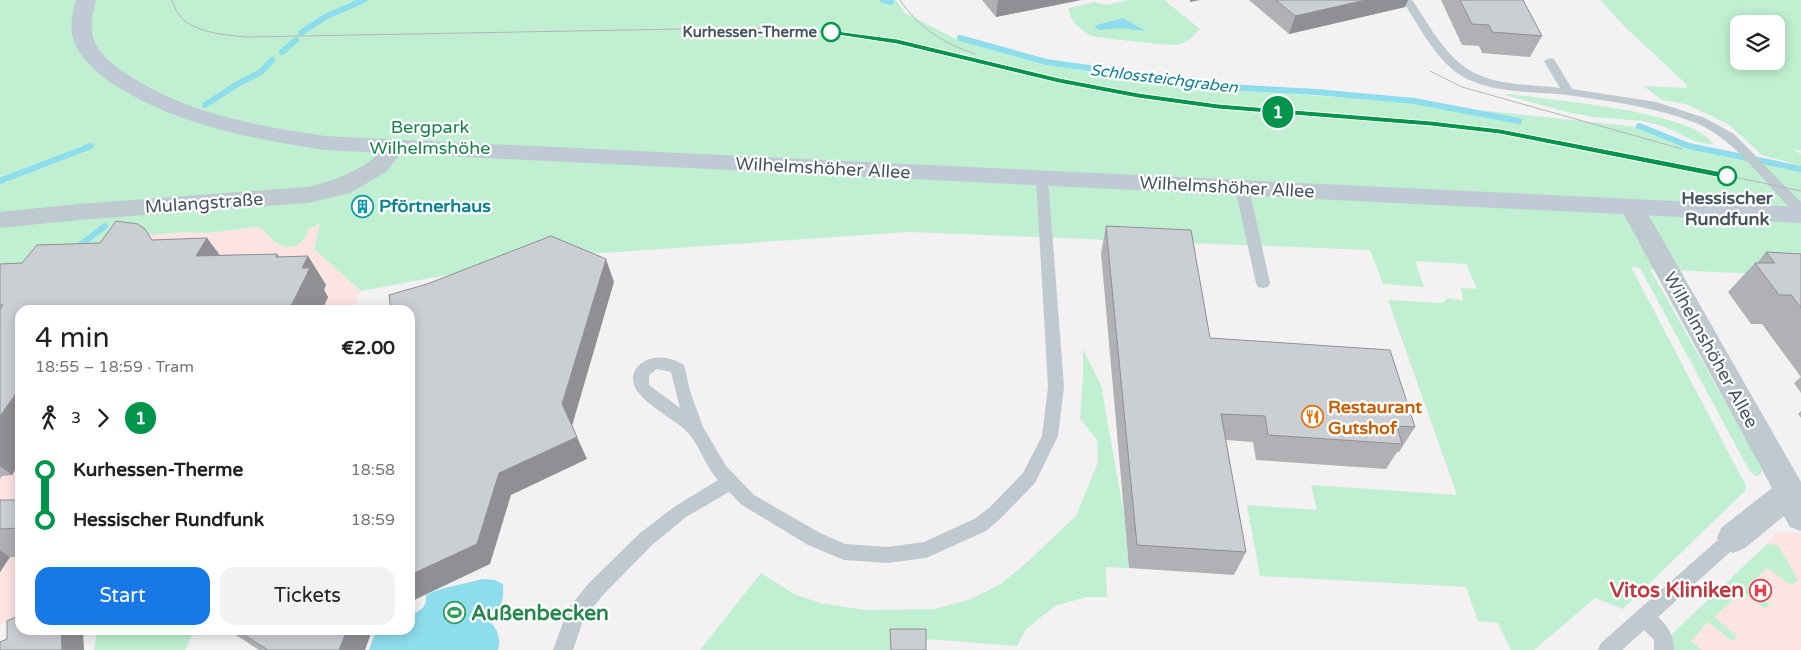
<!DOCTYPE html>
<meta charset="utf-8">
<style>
:root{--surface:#fff;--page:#f2f2f2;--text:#202124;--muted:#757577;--accent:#1879e6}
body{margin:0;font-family:"Varela Round",sans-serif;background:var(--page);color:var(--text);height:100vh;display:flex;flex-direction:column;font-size:19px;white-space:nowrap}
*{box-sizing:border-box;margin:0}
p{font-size:16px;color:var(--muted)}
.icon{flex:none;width:28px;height:28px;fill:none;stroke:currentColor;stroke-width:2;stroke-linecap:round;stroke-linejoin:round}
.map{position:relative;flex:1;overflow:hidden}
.side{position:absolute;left:15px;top:305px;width:400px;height:330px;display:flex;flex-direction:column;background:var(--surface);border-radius:15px;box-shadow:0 2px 12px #0003}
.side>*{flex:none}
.badge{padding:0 10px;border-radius:16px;font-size:18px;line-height:32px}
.buttons{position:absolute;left:1730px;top:15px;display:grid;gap:10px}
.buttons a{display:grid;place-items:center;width:55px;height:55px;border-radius:10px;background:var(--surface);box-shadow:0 2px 12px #0003;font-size:25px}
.map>.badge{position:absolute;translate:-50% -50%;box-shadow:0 0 0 2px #fff}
.legs{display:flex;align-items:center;gap:8px;height:55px;padding:0 20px;font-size:16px}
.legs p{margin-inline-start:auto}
.headline{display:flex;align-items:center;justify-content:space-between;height:85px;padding:0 20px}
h1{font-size:28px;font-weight:600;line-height:38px}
.button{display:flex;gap:10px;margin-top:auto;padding:10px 20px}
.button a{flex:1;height:58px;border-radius:15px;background:var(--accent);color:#fff;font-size:20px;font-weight:600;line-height:58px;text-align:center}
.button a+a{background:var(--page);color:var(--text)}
ul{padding:0 20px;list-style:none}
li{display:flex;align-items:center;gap:18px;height:50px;font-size:19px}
li i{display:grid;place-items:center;width:8px;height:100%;margin:0 6px;background:currentColor}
li i::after{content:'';width:12px;height:12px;margin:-6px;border:4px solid;border-radius:50%;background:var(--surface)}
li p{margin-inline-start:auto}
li:first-child i{background:linear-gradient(#0000 50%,currentColor 0)}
li:last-child i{background:linear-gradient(currentColor 50%,#0000 0)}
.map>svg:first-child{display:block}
</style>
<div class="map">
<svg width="1801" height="650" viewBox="0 0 1801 650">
<rect width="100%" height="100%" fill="#f3f1f1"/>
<g fill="#fce4e2">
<polygon points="321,223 314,249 361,291 352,310 20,310 20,619 0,625 0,278 96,238"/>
<polygon points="1776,532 1801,533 1801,650 1674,650 1670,636 1767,544"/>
</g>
<g fill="#c0f0d1" fill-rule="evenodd">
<path d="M0,0H896L905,13L958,40L1044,65L1226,89L1415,103L1638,127L1689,148L1801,171V276L1650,269L1759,462L1762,472L1759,476H1755L1749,470L1640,268L1631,267L1745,484L1746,490L1623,609L1595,598L1534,650H1511L1498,623L1478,621L1466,587L1260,576L1247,505L1317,510L1311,485L1457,495L1388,300L1442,303L1448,298L1463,301L1461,288L1477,289L1466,264L1415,261L1424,287L1383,284L1370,250L909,232L543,257L361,291L314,249L320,223L308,230C304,245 291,252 277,243C271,240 266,232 262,228L255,227L209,233L185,232L107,238L104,241L0,296Z"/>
<path d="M1129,0H1164L1200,29C1194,35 1187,43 1178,45C1173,46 1099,38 1093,36C1082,32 1068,20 1069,8L1095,2L1106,5Z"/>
<path d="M1600,0H1801V151L1791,149L1801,154V166L1762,155L1728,124L1686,104L1662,100L1643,86L1687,88L1685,83L1626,28ZM1739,24H1776V61H1739Z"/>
<path d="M1509,94C1548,100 1696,111 1714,145L1697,142L1662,126L1643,121L1593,117L1571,113L1505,95Z"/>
<polygon points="1083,349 1101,385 1124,514 1129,568 1106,567 1107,597 1086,597 1055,606 1026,629 1017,646 925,639 891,639 891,650 700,650 761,573 794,594 820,603 865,610 935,609 971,599 1001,584 1026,563 1076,516 1098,462 1097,440 1080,419 1083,378"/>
<polygon points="1767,544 1778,545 1798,580 1791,585 1767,568 1747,587 1770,605 1765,609 1742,592 1714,617 1737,636 1732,641 1708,622 1691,641 1702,650 1674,650 1670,636"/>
<polygon points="97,630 195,630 185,650 94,650"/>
</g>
<g fill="#8ddded">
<path d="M1123,18L1146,31L1121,28L1100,30L1094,27C1099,23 1114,21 1123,18Z"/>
<path d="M482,579L495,580L503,584C504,602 502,607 487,618C496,628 502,636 498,650H369L376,630H410V615C420,611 428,607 426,595C444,586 463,585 482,579Z"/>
</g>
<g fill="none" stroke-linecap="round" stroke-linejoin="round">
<g stroke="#8ddded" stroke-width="6">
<polyline points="883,0 891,2"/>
<polyline points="301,33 325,17 364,0"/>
<polyline points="960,38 1046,62 1227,87 1316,92 1414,101 1519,121"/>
<polyline points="282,52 296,40"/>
<polyline points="205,105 239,83 261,72 272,60"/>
<polyline points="1639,126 1689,146 1801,169"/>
<polyline points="0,181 91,146"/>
<polyline points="75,249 105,226"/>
</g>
<g fill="#bfc9d0" fill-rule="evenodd">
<path d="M1402,0H1412C1427,21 1441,49 1462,65C1488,86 1528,84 1560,88L1544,61L1550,58L1554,59L1572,89L1656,102L1705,118L1734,134L1801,202V213L1796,212L1785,203C1758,174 1733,139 1696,123C1655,107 1610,101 1567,95C1530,91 1483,94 1453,70C1432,52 1417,23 1402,0Z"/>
<path d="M1042,174L1048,178L1064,387L1058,436L1035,483L1001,518L986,531L926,558L887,563L844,560L808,545L742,505L729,492L686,517L652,545L602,596L583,620L573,650H553L568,609L588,584L640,533L674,507L718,480C706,467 701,449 690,435C677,418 625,398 634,373C636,367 641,363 647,360C660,355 672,358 684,365L690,391L703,427L726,466L754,495L820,533L845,544L887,547L924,542L974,519L989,508L1023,473L1042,436L1048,387L1036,178ZM657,369L671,372L680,408L649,385V375Z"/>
<polygon points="1242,184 1249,188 1270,283 1268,287 1263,288 1258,287 1256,283 1235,188"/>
<path d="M1733,530L1739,532L1742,538L1739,544L1658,617C1669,628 1673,634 1674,650H1654V640L1644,630L1622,650H1598L1601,643L1727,532Z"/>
</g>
<g fill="#bfc9d0" fill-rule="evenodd">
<path d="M394,140L402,142L406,147L386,172L350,193L308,203L78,220L0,228V212L78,204L308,187C330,182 349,175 367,163C379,156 379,144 394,140Z"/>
<polygon points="1632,199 1641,201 1644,207 1801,482 1801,531 1790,527 1784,516 1745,548 1733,553 1721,548 1717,538 1721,528 1772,488 1620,207 1623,201"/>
</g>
<path fill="#bfcad4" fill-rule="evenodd" d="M76,0H96C92,15 89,30 96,45C104,60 122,71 136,80C194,115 259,126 325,136L1801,207V223L325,150C253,139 181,126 118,87C99,75 77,58 72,34C70,22 73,11 76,0Z"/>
<g stroke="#b3b6bb" stroke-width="1">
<path d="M172,0C174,5 176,11 179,15C193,33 226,35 247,37L736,28C788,28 840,32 892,41C976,57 1057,83 1141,96C1240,112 1340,112 1438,124C1560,139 1681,166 1801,191"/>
<path d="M900,0C919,28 943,43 975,54"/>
<polyline points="1430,71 1462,87 1682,149"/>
</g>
</g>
<g fill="#afb1b5">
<polygon points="982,0 1081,0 996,17"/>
<polygon points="1249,0 1408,0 1405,7 1289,34"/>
<polygon points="1441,0 1523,0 1542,36 1530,57 1482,53 1479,46 1462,45"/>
<polygon points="1106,226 1210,338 1415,427 1399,452 1397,452 1386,469 1256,460 1253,442 1226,440 1246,552 1234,575 1129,568 1101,253"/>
<polygon points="207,238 220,255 277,254 280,257 308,256 326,285 324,290 328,297 322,310 20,310 20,462 12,475 2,476 0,479 0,264 22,263 153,240"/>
<polygon points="1766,252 1801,254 1801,393 1794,383 1801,377 1762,324 1751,324 1728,292 1755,263 1757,263"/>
<polygon points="1801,411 1801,418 1798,414"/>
<polygon points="0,500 20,500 20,557 10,557 0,572"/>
<polygon points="228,630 372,630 365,650 259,650"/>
</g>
<g fill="#8e9094">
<polygon points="998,0 1081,0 996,17"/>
<polygon points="1190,0 1200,0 1190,2"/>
<polygon points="1366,0 1408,0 1405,7 1289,34 1295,16"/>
<polygon points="207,238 228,267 196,256"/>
<polygon points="308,256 326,285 324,290 328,297 322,310 289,310 302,268"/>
<polygon points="606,259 614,282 572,426 562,404"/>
<polygon points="20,388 20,462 12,475 0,466 0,416"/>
<polygon points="577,437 587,459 511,495 490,564 410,602 410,575 499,473"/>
<polygon points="0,550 10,557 0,572"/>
<polygon points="61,630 83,630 84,650 62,650"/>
<polygon points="347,630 372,630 365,650 339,650"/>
</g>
<g fill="#cbced3" stroke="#8e9094">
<polygon points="1276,0 1366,0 1295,16"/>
<polygon points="1460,0 1523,0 1542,36 1492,32 1489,25 1472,24"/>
<polygon points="116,221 138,224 145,229 152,240 207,238 196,256 277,254 276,257 308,256 302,268 310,268 289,310 20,310 20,388 0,416 0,309 3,305 0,305 0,264 22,263 37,245 100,243"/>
<polygon points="1106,226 1191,230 1210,338 1390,350 1415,427 1397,426 1402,444 1268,435 1265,416 1221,414 1246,552 1137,545"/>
<polygon points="551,236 606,259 562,404 577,437 499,473 477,544 410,575 410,310 391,310 389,295 427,284"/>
<polygon points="1766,252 1801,254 1801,308 1791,295 1779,295 1755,263 1775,263"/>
<polygon points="0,500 20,500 20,528 0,529"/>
<polygon points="20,615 20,630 61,630 62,650 0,650 0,642 7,639 7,621"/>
<polygon points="890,629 926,629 926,650 891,650"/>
<polygon points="236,630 347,630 339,650 268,650"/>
</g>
<polygon fill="#00954b" stroke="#fff" points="828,30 897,39 1059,78 1138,93 1218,104 1431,121 1500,129 1727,173 1731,176 1727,179 1500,134 1431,126 1218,109 1138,98 1059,83 897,44 831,34 827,32"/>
<defs>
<symbol id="building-ring" viewBox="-11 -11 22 22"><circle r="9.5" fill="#fff" stroke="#0f9aa8" stroke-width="1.5"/><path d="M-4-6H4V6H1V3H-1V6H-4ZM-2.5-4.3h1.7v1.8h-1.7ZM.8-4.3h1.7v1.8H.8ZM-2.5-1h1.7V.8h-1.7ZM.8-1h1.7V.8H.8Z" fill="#0f9aa8"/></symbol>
<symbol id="restaurant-ring" viewBox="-11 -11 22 22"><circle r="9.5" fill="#fff" stroke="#e8710a" stroke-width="1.5"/><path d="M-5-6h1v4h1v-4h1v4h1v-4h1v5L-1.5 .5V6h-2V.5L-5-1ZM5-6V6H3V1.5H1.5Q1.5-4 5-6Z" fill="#e8710a"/></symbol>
<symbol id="hospital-ring" viewBox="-11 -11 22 22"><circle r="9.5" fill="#fff" stroke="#e0444e" stroke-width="1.5"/><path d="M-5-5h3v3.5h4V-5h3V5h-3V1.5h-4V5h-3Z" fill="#e0444e"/></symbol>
<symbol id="stadium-ring" viewBox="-11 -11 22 22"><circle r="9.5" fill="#fff" stroke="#2e9e5b" stroke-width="1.5"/><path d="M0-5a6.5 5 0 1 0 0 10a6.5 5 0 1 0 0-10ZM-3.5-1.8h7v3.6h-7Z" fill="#2e9e5b"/></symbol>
</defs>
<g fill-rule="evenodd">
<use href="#building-ring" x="350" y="194" width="25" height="25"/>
<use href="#restaurant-ring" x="1300" y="404" width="25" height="25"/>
<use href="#hospital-ring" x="1748" y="578" width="25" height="25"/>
<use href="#stadium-ring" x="442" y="600" width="25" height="25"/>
</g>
<g fill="#fff" stroke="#00954b" stroke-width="2.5">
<circle cx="831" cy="32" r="9"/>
<circle cx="1727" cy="176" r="9"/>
</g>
<g text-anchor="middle" stroke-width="4.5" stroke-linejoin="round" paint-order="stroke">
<g font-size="15" font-weight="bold" fill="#48555f" stroke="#fff" text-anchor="end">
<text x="817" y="37">Kurhessen-Therme</text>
</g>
<g font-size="16" font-style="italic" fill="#0c7f97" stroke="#fff">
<text transform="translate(1164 78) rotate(7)" y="6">Schlossteichgraben</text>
</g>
<g font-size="18" fill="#178249" stroke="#fff">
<text x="430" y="133">Bergpark<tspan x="430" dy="21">Wilhelmshöhe</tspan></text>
</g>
<g font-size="18" fill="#48555f" stroke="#fff">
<text transform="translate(823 168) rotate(3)" y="6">Wilhelmshöher Allee</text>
<text transform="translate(1227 187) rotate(3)" y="6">Wilhelmshöher Allee</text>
<text transform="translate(204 203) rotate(-4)" y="6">Mulangstraße</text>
<text transform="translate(1711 350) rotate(61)" y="6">Wilhelmshöher Allee</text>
</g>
<g font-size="18" font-weight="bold" fill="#48555f" stroke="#fff">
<text x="1727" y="204">Hessischer<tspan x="1727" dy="21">Rundfunk</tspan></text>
</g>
<g font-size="18" font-weight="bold" fill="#0d838f" stroke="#fff" text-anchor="start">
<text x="379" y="212">Pförtnerhaus</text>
</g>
<g font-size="18" font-weight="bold" fill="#c56008" stroke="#fff" text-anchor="start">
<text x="1328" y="413">Restaurant<tspan x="1328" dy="21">Gutshof</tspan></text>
</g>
<g font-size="21" font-weight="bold" fill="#be3a42" stroke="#fff" text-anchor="end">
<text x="1744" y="597">Vitos Kliniken</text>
</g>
<g font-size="21" font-weight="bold" fill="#27864d" stroke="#fff" text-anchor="start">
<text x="471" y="620">Außenbecken</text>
</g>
</g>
</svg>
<div class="buttons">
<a><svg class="icon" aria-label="layers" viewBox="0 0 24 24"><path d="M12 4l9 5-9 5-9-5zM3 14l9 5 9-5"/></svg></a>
</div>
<b class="badge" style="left:1278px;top:112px;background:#00954b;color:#fff">1</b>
<section class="side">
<div class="headline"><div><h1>4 min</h1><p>18:55 – 18:59 · Tram</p></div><b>€2.00</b></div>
<div class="legs"><svg class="icon" aria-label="walk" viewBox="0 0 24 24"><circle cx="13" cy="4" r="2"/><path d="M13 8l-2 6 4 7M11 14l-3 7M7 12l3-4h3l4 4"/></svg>3<svg class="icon" aria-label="forward" viewBox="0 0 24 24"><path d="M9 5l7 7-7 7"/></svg><b class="badge" style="background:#00954b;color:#fff">1</b></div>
<ul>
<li><i style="color:#00954b"></i><b>Kurhessen-Therme</b><p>18:58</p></li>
<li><i style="color:#00954b"></i><b>Hessischer Rundfunk</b><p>18:59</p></li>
</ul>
<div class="button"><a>Start</a><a>Tickets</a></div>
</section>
</div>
